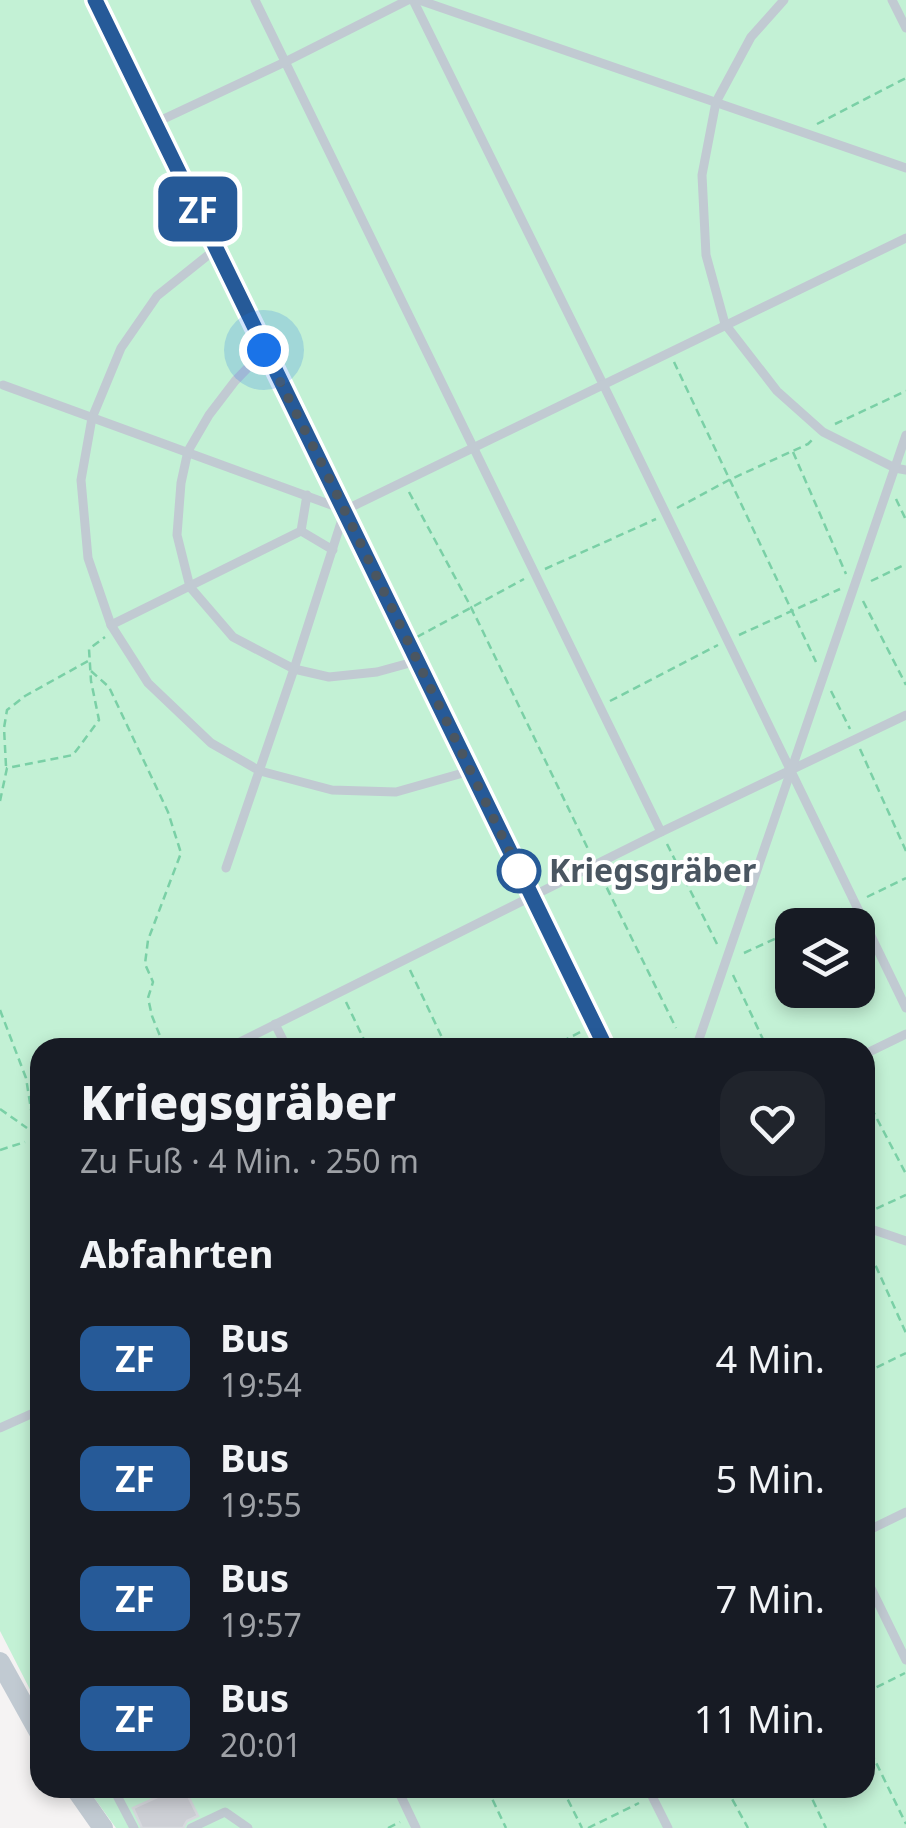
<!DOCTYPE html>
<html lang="de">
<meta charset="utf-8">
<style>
:root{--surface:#171b24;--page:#20242c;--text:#f1f3f6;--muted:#9ea1a6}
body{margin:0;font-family:"Noto Sans",sans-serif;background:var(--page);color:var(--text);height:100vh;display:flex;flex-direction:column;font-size:38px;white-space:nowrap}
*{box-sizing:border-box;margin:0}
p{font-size:32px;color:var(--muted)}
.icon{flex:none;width:55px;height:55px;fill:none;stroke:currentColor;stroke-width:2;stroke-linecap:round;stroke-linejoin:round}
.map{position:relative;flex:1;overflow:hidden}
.details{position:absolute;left:30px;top:1038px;width:845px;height:760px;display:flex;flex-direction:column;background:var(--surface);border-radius:30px;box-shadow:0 5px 15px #0003}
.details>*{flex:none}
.badge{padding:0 20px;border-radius:15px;font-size:35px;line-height:65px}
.tools{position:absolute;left:775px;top:908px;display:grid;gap:20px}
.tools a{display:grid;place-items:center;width:100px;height:100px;border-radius:20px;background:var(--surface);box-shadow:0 5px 15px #0003;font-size:50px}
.you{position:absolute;width:50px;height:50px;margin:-25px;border:8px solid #fff;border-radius:50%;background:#1a73e8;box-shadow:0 0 0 15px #1a73e833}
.map>.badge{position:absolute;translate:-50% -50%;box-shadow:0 0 0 5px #fff}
h2{padding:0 50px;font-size:38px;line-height:90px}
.round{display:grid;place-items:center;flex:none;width:105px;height:105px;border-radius:30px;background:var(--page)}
.overview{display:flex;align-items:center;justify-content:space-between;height:170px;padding:0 50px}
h1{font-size:48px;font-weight:800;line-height:75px}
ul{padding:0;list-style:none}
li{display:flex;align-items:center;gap:30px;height:120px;padding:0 50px}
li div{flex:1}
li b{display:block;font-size:38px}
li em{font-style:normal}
li .badge{min-width:110px;font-weight:700;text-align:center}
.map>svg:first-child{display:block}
</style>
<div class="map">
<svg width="906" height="1828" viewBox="0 0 906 1828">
<rect width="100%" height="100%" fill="#f5f3f3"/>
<path fill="#c3f1d5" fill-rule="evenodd" d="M0,0H906V1828H116L87,1788H865V1048H40V1709L0,1631ZM792,925H858V990H792Z"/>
<polygon fill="#cdcfd5" stroke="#d7d9de" stroke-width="2.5" points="177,1788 184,1788 198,1816 187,1821 183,1828 142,1828 133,1808"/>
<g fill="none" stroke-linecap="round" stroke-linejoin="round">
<g stroke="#7ad0a6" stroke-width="2.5" stroke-dasharray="8 5" stroke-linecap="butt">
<polyline points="817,124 906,78"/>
<polyline points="674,362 816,662"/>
<polyline points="835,424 906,391"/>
<polyline points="793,452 846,574"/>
<polyline points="409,492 471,607 589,851"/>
<polyline points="896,499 906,520"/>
<polyline points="677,508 729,480 808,444 812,440"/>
<polyline points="545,569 656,519"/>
<polyline points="871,581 906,564"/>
<polyline points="863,601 906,685"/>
<polyline points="739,635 840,589"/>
<polyline points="417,637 524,579"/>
<polyline points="91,671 109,687 168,812 181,853 148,940 145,964 153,982 148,998 152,1016 160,1036 171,1048"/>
<polyline points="831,691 850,729"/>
<polyline points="610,701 718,645"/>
<polyline points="860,749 906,851"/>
<polyline points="6,766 4,728 7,710 25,696 88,661"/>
<polyline points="0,801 7,768 73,755 99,720 91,681 89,649 105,637"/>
<polyline points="667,844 717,944"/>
<polyline points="601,876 676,1028"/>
<polyline points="867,897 906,878"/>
<polyline points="806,925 842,909"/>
<polyline points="744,953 792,931"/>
<polyline points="410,970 447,1048"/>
<polyline points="733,975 767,1048"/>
<polyline points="346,1002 368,1048"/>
<polyline points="0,1010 26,1078 34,1128"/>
<polyline points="550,1048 584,1030"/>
<polyline points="865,1096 906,1174"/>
<polyline points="0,1109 27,1128"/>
<polyline points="0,1150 25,1142"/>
<polyline points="866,1216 871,1211 906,1195"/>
<polyline points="865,1242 906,1333"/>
<polyline points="865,1373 906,1353"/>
<polyline points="865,1693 905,1673"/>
<polyline points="865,1740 906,1824"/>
<polyline points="487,1788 506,1828"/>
<polyline points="562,1788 582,1828"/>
<polyline points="726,1788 748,1828"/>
<polyline points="807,1788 826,1828"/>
<polyline points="388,1828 400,1822"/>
<polyline points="588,1828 639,1803"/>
</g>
<g stroke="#c1cad2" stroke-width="9">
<polyline points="95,0 606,1048"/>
<polyline points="255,0 661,832"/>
<polyline points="413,0 603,384 906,1008"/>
<polyline points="419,0 906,168"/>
<polyline points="784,0 751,37 716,102 702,175 706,255 725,324 777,391 823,432 895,468 906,470"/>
<polyline points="892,0 906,28"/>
<polyline points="155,123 285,62 408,0"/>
<polyline points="217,248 157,296 121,348 92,418 81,480 88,558 111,625 148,683 211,743 260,771 332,790 396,792 470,771"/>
<polyline points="265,350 235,381 209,415 188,451 181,483 177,535 190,587 233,637 294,669 329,677 377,672 417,661"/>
<polyline points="3,385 345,510"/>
<polyline points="301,531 333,550"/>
<polyline points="111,625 301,531 307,495"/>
<polyline points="226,868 294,669 345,510 906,238"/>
<polyline points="275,1024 287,1048"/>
<polyline points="228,1048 661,832 906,715"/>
<polyline points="696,1048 906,435"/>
<polyline points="865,1054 906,1034"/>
<polyline points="40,1138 36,1140 40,1149"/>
<polyline points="865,1227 906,1241"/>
<polyline points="0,1428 40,1410"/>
<polyline points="865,1532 906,1512"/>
<polyline points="865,1576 906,1660"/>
<polyline points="113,1788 134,1828"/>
<polyline points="397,1788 416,1828"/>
<polyline points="648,1788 668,1828"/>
<polyline points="191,1828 225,1812 248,1828"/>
</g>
<g stroke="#c1cad2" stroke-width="20">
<polyline points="0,1662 40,1734"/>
<polyline points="75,1788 103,1828"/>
</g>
</g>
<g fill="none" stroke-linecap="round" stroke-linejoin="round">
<defs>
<polyline id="line" points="95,0 606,1048"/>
</defs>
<use href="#line" stroke="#fff" stroke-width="22"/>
<use href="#line" stroke="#265a98" stroke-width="15"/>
<polyline stroke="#4a5661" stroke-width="10" stroke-dasharray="0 18" points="264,350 326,472 519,871"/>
</g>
<circle fill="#fff" stroke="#265a98" stroke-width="5" cx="519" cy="871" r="20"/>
<g text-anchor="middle" stroke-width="8" stroke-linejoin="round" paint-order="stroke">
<g font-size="32" font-weight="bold" fill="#4a5661" stroke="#fff" text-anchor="start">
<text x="549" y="882">Kriegsgräber</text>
</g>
</g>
</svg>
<div class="tools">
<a><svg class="icon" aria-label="layers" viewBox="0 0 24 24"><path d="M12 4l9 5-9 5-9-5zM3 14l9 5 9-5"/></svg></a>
</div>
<div class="you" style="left:264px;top:350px"></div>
<b class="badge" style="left:198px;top:209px;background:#265a98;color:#fff">ZF</b>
<section class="details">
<div class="overview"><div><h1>Kriegsgräber</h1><p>Zu Fuß · 4 Min. · 250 m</p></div><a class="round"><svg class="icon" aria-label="heart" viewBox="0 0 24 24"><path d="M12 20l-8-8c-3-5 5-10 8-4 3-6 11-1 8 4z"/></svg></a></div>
<h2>Abfahrten</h2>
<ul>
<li><span class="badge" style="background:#265a98;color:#fff">ZF</span><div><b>Bus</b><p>19:54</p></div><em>4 Min.</em></li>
<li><span class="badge" style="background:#265a98;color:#fff">ZF</span><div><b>Bus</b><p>19:55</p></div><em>5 Min.</em></li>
<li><span class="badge" style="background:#265a98;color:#fff">ZF</span><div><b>Bus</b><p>19:57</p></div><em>7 Min.</em></li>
<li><span class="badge" style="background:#265a98;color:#fff">ZF</span><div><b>Bus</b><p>20:01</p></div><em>11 Min.</em></li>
</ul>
</section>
</div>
